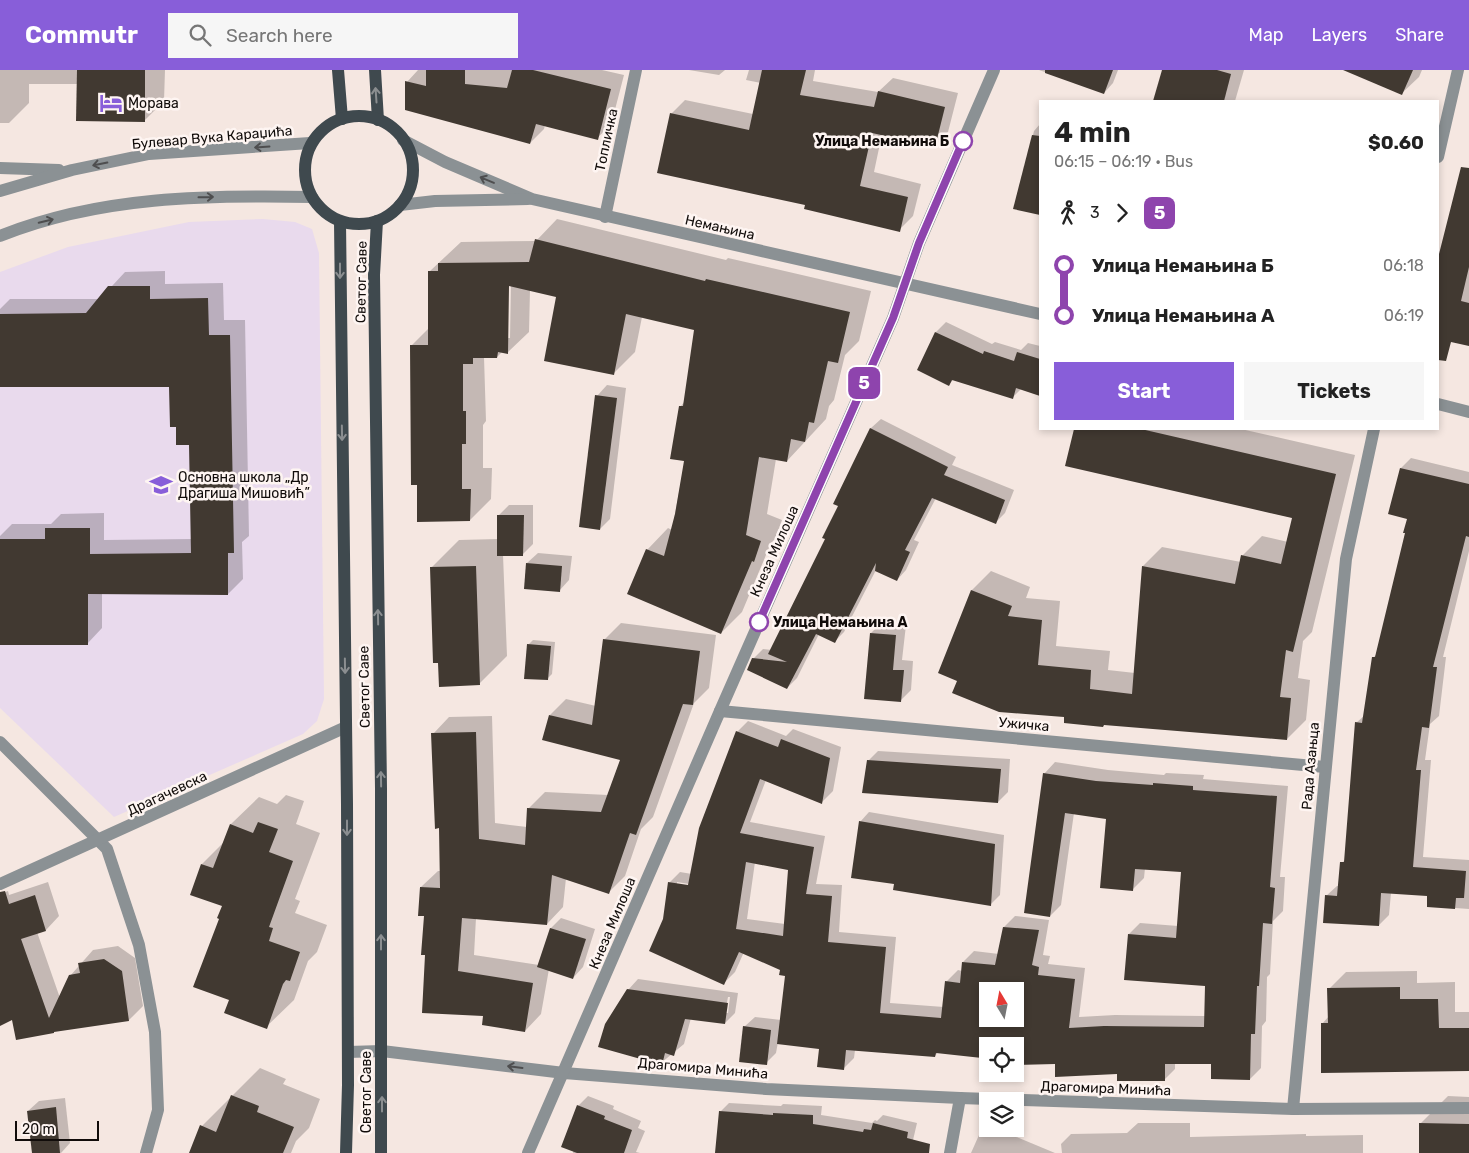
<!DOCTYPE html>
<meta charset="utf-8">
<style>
:root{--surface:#fff;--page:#f6f6f6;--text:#222;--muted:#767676;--accent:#885ed9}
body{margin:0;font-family:Rubik,sans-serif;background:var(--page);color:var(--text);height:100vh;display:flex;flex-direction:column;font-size:19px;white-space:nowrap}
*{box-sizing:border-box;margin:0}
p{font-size:16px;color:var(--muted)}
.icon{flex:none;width:28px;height:28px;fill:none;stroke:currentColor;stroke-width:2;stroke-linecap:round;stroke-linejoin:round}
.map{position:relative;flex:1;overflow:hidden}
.panel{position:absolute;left:1039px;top:30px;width:400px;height:330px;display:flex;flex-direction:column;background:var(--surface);border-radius:0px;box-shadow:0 2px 8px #0003}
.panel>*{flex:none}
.badge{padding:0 10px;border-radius:8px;font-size:18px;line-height:32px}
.needle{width:32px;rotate:350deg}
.buttons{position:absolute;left:979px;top:912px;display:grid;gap:10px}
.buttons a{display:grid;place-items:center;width:45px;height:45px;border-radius:0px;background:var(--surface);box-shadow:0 2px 8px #0003;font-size:25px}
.scale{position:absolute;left:15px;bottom:12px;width:84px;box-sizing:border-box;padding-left:5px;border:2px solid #110c0a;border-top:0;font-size:14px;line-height:18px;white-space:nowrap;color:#110c0a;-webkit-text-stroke:4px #fef5f2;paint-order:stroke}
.map>.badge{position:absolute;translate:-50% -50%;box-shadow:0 0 0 2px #fff}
.legs{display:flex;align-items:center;gap:8px;height:55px;padding:0 15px;font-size:16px}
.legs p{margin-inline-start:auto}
.overview{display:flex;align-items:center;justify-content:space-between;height:85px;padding:0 15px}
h1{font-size:28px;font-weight:700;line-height:38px}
.button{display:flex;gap:10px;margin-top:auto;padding:10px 15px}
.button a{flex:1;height:58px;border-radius:0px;background:var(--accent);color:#fff;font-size:20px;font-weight:700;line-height:58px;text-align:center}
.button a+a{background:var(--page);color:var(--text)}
ul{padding:0 15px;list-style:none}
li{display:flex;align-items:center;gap:18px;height:50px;font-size:19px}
li i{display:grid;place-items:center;width:8px;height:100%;margin:0 6px;background:currentColor}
li i::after{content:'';width:12px;height:12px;margin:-6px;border:4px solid;border-radius:50%;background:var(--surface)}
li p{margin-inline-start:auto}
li:first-child i{background:linear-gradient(#0000 50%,currentColor 0)}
li:last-child i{background:linear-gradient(currentColor 50%,#0000 0)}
header{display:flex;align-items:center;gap:30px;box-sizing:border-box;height:70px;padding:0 25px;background:var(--accent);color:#fff}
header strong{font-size:24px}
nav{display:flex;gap:28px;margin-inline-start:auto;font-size:18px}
.search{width:350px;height:45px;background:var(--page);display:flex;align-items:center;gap:12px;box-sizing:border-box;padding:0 18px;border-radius:0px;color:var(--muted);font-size:19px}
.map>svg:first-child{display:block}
</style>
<header>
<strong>Commutr</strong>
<div class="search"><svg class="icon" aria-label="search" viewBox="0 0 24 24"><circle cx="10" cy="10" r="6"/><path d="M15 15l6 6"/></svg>Search here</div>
<nav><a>Map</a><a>Layers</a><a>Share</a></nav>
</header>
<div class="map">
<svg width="1469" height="1083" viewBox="0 0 1469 1083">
<rect width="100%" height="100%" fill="#f5e7e1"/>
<polygon fill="#e9daed" points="263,149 295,152 312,159 319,183 324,629 317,651 303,664 114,747 0,638 0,202 68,177 189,152"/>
<g fill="#0003" fill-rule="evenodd">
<polygon points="0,0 165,0 164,31 145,50 78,14 29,14 29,33 9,53 0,53"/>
<polygon points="418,0 602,0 624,5 611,55 597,68 545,55 544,59 530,73 407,12"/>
<polygon points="689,0 725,0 719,5"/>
<polygon points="749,0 815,0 813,11 878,22 893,8 958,23 948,62 935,76 882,64 874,102 921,114 913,146 899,160 806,134 671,44 685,30 753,44 761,13 746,10"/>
<polygon points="1039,0 1118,0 1113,13 1104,23"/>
<polygon points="1163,0 1244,0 1235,31 1154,31"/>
<polygon points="1346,0 1422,0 1419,7 1401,24"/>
<polygon points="1040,54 1040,144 1015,138 1034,61"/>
<polygon points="1469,117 1469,275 1438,267 1438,189"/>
<path d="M557,149L726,190L728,188L871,221L859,271L845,285L834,330L829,336L826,349L787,391L776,389L767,444L782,450L775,469L771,473L742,542L721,563L647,480L668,458L672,460L685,390L681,336L685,331L695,259L642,247L635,282L614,303L558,226L530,220L529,262L507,283L502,282L497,287H484L486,351L483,355V398H492L491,429L470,450L418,414L411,276L430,257V201L461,172L536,171ZM508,210H511L510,268H507Z"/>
<polygon points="165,201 165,214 223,213 224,250 245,250 249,466 242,472 243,509 228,524 102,523 102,558 87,574 0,574 0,466 12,454 51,454 61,444 104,443 104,470 192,469 190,374 177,356 170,316 0,316 0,239 10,229 100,229 125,202"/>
<polygon points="946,252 992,274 995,272 1021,280 1028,273 1040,276 1040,324 1022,318 1012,328 954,309 949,314 918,300 936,262"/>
<polygon points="607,315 626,318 610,449 600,459 597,326"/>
<polygon points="881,349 956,387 952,395 1014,420 1005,443 996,452 936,428 914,470 919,472 906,500 897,510 876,500 844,562 834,572 819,564 797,608 787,618 753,589 763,579 772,580 827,469 839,436 835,433 871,358"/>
<polygon points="1075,359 1241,359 1355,385 1312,562 1303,571 1298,608 1310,610 1306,650 1287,669 1066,646 958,610 972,520 991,501 1030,517 1026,528 1060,531 1056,576 1110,581 1108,600 1135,603 1143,496 1162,477 1241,492 1243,485 1262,466 1288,472 1294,448 1066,395"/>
<polygon points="1411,388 1469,402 1469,481 1443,587 1446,587 1439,646 1430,654 1425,690 1431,690 1423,787 1469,790 1469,839 1428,836 1429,825 1391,823 1389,845 1379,855 1326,826 1337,816 1339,816 1342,793 1346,789 1356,653 1365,645 1374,587 1377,584 1409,448 1401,398"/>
<polygon points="509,435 533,435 533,474 522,485 503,485 507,586 479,614 431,498 459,470 498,469 499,445"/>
<polygon points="538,483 572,486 569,510 559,521 527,493"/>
<polygon points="621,553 716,565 709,618 694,633 653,747 641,759 625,806 609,822 566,808 563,837 547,854 476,848 474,885 539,895 551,858 561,848 595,859 583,897 573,908 549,899 541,944 525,961 484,945 427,884 425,845 421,817 438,801 441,801 440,757 433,664 449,647 492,646 495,753 527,757 528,739 545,722 608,725 621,689 550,645 566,629 596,636 604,570"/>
<polygon points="881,553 906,555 902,590 913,591 911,620 901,630 871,563"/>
<polygon points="533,570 555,572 552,604 547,609 528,575"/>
<path d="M748,651L786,666L793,659L841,677L833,721L822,732L766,710L750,752L825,766L816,814L842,815L839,862L896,867L890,933L944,937L947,911L958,900L962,901L963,892L974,881L999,884L1004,857L1015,846L1049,850L1043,885L1050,886L1048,894L1085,898L1079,947L1115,945L1205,946L1206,915L1129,864L1140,853L1178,856L1182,801L1145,798L1144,808L1133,819L1108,748L1074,743L1061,835L1050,846L1044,704L1055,692L1108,700L1164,705L1166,703L1204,705L1203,709L1288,716L1280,807H1285L1283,841L1273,851L1270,904L1267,907L1266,951L1262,956L1261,998L1250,1009L1212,993H1175V999L1164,1010L1056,993L1015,994V976H988L983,987L938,982L935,986L855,980L854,988L843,999L820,977L778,972L776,983L766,993L744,957L755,947L781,950L786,905L781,899L744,882L735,902L724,913L664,849L669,813L680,802L692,804L737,662ZM755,792L789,799L785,854L747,849ZM677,812L695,815L694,817L677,815ZM988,921H1015V949H988Z"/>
<polygon points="878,681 1010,689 1008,722 998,732 868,691"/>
<polygon points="286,725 304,731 296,754 320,763 295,829 300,831 295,843 327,855 317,882 308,891 294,930 266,957 230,929 220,848 224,836 202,794 224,772 231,754 259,727 277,734"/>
<polygon points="869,742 1004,765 1000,825 990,835 860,752"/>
<polygon points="48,812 59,846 46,860 37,862 60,928 70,906 93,880 118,876 135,888 143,936 129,950 55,960 13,949 0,954 0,824 8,821 9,825"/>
<polygon points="1417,901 1417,913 1455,912 1455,942 1469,942 1469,1000 1322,954 1329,946 1329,919 1346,902"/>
<path d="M638,909L738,923L735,943L725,953L691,948L684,974L661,993L628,920ZM728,927H730L728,943H725Z"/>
<polygon points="260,998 286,1009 283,1014 320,1029 309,1058 296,1071 291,1083 190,1083 202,1056 229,1029 231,1029 232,1026"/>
<polygon points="588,1026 614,1036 613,1039 641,1051 638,1058 645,1061 636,1082 640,1083 573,1083 578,1036"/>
<polygon points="1448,1026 1469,1027 1469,1083 1420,1083 1420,1054"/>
<polygon points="65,1028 70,1073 61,1083 33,1083 28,1041 39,1031"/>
<polygon points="729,1033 781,1036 783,1034 822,1036 821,1045 872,1053 875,1050 877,1051 883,1045 917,1053 910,1083 717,1083 720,1042"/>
<polygon points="1138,1053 1190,1053 1190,1067 1306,1064 1306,1066 1363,1065 1363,1083 1062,1083 1061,1074 1071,1064 1127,1063"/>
<polygon points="988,1057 988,1059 997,1059 1055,1083 971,1083 979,1065"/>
</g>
<g fill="#413931" fill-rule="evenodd">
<polygon points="77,0 145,0 145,52 76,51"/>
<polygon points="426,0 465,0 465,14 507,18 512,0 533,0 611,19 598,70 536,54 530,74 405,40 405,11 426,16"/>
<polygon points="762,0 806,0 800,25 874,37 878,21 945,37 935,77 872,63 860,116 908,127 900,162 804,139 805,135 657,103 670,43 749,60"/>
<polygon points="1045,0 1113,0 1104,24 1045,3"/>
<polygon points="1162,0 1217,0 1231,4 1224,31 1153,31"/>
<polygon points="1343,0 1413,0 1402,25"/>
<polygon points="1032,65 1040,66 1040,145 1013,139"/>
<polygon points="1461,97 1469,98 1469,197 1461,231 1469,233 1469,276 1451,272 1446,291 1438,290 1438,188"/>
<polygon points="535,169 705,211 706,209 850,242 838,293 828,291 814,353 809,352 805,372 791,369 787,392 759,387 746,465 761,471 754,492 752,491 721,564 627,524 646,479 664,486 675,444 684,391 670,389 679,336 683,336 694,260 626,244 614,305 544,291 556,227 509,216 508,284 498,282 497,288 473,288 473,294 463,294 463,341 466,341 466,374 462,374 462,419 471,419 470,451 417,452 417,415 411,415 410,275 428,275 428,201 438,201 438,193 529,192"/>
<polygon points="108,216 150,216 150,229 208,228 209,265 230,265 234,483 228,483 228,525 88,524 88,575 0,575 0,469 45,469 45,458 90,458 90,484 191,483 189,375 176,375 176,357 170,357 169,317 0,317 0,244 86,243"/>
<polygon points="935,262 983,284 984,281 1014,291 1017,282 1040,289 1040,326 1016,318 1013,329 952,310 949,316 917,300"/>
<polygon points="595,325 617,328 600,460 579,457"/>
<polygon points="870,358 948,397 944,405 1005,430 996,454 932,428 905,480 910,482 897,511 875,501 876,493 835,573 816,564 787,619 747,600 752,588 787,592 768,584 825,469 822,468 838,436 833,434"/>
<polygon points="1074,359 1141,359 1336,404 1293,582 1286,580 1280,627 1291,628 1287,670 1104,655 1103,657 1064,653 1064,647 999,642 952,623 957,611 938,603 971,520 1012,536 1008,546 1042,550 1038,595 1091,600 1090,619 1132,624 1142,496 1235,514 1241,485 1281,494 1292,448 1065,396"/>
<polygon points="1400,398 1469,414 1469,467 1466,466 1433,597 1437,597 1429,658 1422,657 1416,700 1421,700 1413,797 1466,801 1464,828 1456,828 1455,839 1427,837 1427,826 1381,823 1379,856 1323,853 1325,825 1337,826 1340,792 1344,792 1355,652 1362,653 1372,587 1375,587 1405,463 1403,463 1407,449 1388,444"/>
<polygon points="497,445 524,445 523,486 497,486"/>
<polygon points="526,493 562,496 560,522 524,519"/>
<polygon points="476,496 480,615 439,617 438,593 433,593 430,497"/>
<polygon points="870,563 896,565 893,600 904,600 901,632 864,629"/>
<polygon points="603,569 700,581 693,635 683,634 636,765 630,763 609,824 552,805 547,855 462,848 458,901 533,913 525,962 482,955 483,946 422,943 425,885 421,885 424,846 418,846 420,817 440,818 439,758 435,759 431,663 476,662 479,769 525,775 527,738 601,742 620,690 542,670 549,645 592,655"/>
<polygon points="527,574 551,576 548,610 524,609"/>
<path d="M736,661L778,677L781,669L830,688L822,734L760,709L740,763L814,777L806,824L832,826L828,872L886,877L880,943L941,948L945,911L960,913L962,892L995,895L1003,857L1039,860L1032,895L1039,897L1038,905L1075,909L1069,958L1104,956L1204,957L1205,916L1124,910L1128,864L1176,868L1181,802L1135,799L1133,821L1100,818L1106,749L1065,743L1050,847L1024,843L1043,703L1096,711L1153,715V713L1193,716V720L1277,726L1270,817L1275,818L1272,854L1263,853L1259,916H1257L1255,964H1251L1250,1010L1211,1009V994H1165V1011H1117V1004L1055,1007V994L1015,995V976H988V995H982V988L936,983L935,987L846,980L844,1000L817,997L819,979L777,974L785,906L779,905L780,900L739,882L724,915L649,881L663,849L668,812L688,815L699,758ZM746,792L788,800L783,866L736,859ZM988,921H1015V949H988Z"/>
<polygon points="867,690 1001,699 998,733 862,723"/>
<polygon points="859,751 995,774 991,836 893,820 894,814 851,808"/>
<polygon points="258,752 278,759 269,782 293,791 269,857 273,858 269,871 300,882 290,911 286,910 283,914 267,959 224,943 229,930 193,917 219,849 217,848 222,836 190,825 201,794 213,798 230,754 253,763"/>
<polygon points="5,821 9,834 35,825 46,861 21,869 49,948 69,905 80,903 78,893 104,889 122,901 129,951 54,962 54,963 16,970 12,950 0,956 0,822"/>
<polygon points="550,858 586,869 573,909 537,897"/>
<polygon points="1400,917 1400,929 1438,929 1439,958 1469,958 1469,1001 1321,1003 1321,953 1328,953 1327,918"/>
<polygon points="627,919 728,933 725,954 685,949 674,986 665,983 662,995 598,977 605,954"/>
<polygon points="743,956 771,960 767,995 739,992"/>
<polygon points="231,1025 259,1036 257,1042 294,1057 283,1083 189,1083 200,1055 216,1062"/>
<polygon points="577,1035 605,1046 604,1049 632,1060 624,1083 577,1083 561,1077"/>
<polygon points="56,1037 60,1083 32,1083 27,1041"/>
<polygon points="719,1041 773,1045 773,1043 813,1045 813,1054 863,1062 864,1059 871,1060 873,1053 908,1062 907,1068 930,1074 929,1083 715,1083"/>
<polygon points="1419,1053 1469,1054 1469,1083 1419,1083"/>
</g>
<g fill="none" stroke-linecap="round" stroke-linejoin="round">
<g stroke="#8b9194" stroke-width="12">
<polyline points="403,70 445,92 532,129 1040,244"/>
<polyline points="1438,87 1458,0"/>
<polyline points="0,98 59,100"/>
<polyline points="0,121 72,100 149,84 310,73"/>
<polyline points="400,135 435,131 528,129"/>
<polyline points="605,147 636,0"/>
<path d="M0,166C99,126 207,125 312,127"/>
<polyline points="1438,334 1469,342"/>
<polyline points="720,641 1325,697"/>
<polyline points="0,672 107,779 139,875 155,962 158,1040 146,1083"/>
<polyline points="0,814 346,657"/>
<polyline points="348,982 382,981 564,1003 766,1019 960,1028 1293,1039 1469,1038"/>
<polyline points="1293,1039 1346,489 1374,359"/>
<polyline points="528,1083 720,641 893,248 919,173 994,0"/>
<polyline points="950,1083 960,1028"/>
</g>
<g stroke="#3f494e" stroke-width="12">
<polyline points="338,0 342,49"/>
<polyline points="375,0 378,50"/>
<circle cx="359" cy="100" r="54"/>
<polyline points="377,151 374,205 381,718 381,1083"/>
<polyline points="340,152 347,734 348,1015 346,1083"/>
</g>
</g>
<defs><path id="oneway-shaft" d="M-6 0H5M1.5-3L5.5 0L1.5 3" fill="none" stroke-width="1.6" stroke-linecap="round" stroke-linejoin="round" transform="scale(1.25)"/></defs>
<g stroke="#8b8e90">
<use href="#oneway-shaft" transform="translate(376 25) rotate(-94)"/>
<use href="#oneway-shaft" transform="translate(340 201) rotate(90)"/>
<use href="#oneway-shaft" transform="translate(342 363) rotate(89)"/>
<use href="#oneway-shaft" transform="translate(378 547) rotate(-91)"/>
<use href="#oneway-shaft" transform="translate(345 596) rotate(89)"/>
<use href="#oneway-shaft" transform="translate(381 709) rotate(-91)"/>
<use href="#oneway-shaft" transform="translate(347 758) rotate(90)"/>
<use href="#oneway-shaft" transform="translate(381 872) rotate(-90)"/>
<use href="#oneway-shaft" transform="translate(382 1034) rotate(-90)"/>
</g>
<g stroke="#4e4e4f">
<use href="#oneway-shaft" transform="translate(262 77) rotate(176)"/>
<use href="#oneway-shaft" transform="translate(100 94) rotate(169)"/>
<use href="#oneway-shaft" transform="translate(487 110) rotate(-157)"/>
<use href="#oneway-shaft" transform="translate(206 127) rotate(-1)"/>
<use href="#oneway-shaft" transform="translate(46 151) rotate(-13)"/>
<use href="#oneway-shaft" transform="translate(515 997) rotate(-173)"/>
</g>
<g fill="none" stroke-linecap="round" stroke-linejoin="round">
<defs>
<polyline id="line-1" points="759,552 893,248 919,173 963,71"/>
</defs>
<use href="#line-1" stroke="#fff" stroke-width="11"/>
<use href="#line-1" stroke="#8e44ad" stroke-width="8"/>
</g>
<defs>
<symbol id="hotel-bare" viewBox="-9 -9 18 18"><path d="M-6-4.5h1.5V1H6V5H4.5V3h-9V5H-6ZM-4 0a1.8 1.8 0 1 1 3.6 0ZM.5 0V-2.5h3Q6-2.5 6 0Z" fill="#885ed9" stroke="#fef5f2" stroke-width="2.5" paint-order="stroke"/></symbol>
<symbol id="school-bare" viewBox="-9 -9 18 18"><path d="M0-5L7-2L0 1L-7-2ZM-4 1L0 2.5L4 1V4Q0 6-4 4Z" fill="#885ed9" stroke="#fef5f2" stroke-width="2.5" paint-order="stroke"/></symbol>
</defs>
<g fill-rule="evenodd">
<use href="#hotel-bare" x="95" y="17" width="32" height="32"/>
<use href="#school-bare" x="145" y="399" width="32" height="32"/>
</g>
<g fill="#fff" stroke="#8e44ad" stroke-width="2.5">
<circle cx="963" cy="71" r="9"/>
<circle cx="759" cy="552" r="9"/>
</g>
<g text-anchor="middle" stroke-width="5" stroke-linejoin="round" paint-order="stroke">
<g font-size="14" fill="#110c0a" stroke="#fef5f2" text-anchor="start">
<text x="128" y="38">Морава</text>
<text x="178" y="412">Основна школа „Др<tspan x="178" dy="16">Драгиша Мишовић”</tspan></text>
</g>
<g font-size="14" fill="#110c0a" stroke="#fef5f2">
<text transform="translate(212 67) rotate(-5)" y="5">Булевар Вука Караџића</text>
<text transform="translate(606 70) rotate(-78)" y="5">Топличка</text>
<text transform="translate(720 157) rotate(13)" y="5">Немањина</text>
<text transform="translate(361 212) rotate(-89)" y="5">Светог Саве</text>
<text transform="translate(774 481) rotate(-66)" y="5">Кнеза Милоша</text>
<text transform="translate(364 617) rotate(-91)" y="5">Светог Саве</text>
<text transform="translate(1024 654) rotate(5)" y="5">Ужичка</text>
<text transform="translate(1310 696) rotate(-85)" y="5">Рада Азањца</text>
<text transform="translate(167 723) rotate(-25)" y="5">Драгачевска</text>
<text transform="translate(612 853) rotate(-67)" y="5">Кнеза Милоша</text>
<text transform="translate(703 998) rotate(5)" y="5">Драгомира Минића</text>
<text transform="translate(1106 1018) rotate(2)" y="5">Драгомира Минића</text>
<text transform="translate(366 1022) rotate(-90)" y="5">Светог Саве</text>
</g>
<g font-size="14" font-weight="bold" fill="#110c0a" stroke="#fef5f2" text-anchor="end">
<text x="949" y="76">Улица Немањина Б</text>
<text x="773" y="557" text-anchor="start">Улица Немањина А</text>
</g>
</g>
</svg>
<div class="buttons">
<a><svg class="needle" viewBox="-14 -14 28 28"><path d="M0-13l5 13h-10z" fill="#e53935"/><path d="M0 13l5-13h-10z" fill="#767676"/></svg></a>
<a><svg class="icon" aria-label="locate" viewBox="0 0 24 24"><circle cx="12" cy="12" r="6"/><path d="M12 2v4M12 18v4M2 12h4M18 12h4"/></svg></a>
<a><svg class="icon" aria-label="layers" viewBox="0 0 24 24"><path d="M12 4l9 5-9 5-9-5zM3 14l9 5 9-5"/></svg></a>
</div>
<div class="scale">20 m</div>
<b class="badge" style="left:864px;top:313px;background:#8e44ad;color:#fff">5</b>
<section class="panel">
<div class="overview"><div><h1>4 min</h1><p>06:15 – 06:19 · Bus</p></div><b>$0.60</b></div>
<div class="legs"><svg class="icon" aria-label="walk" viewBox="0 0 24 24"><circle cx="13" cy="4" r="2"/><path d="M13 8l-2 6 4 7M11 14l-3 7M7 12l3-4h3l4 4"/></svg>3<svg class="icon" aria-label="forward" viewBox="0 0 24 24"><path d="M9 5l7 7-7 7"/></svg><b class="badge" style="background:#8e44ad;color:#fff">5</b></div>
<ul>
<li><i style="color:#8e44ad"></i><b>Улица Немањина Б</b><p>06:18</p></li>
<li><i style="color:#8e44ad"></i><b>Улица Немањина А</b><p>06:19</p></li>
</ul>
<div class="button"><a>Start</a><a>Tickets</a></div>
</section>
</div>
